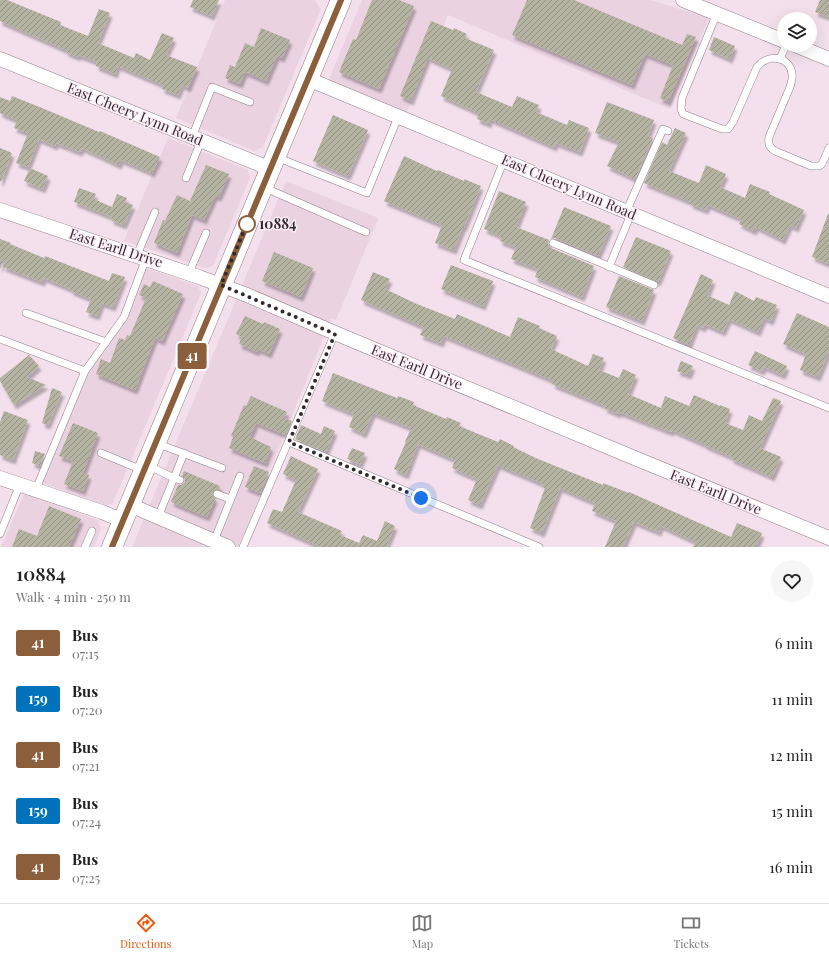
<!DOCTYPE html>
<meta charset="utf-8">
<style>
:root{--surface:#fff;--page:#f6f6f6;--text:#222;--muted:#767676;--line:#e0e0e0;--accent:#ea580c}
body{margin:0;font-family:"Playfair Display",serif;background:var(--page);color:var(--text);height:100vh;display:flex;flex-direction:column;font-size:15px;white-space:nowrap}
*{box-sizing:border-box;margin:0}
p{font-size:13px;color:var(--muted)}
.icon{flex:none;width:22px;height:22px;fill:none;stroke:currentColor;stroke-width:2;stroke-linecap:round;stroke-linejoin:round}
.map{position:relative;height:547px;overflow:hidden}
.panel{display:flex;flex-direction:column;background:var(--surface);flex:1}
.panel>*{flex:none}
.badge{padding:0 8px;border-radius:3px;font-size:14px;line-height:26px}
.buttons{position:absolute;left:777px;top:12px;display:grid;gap:8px}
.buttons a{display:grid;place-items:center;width:40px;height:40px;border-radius:50%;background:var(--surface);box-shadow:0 4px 16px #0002;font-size:20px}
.you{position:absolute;width:20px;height:20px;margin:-10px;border:3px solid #fff;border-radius:50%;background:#1a73e8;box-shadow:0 0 0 6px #1a73e833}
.map>.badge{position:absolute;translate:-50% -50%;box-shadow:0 0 0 2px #fff}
.round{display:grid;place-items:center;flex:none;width:42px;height:42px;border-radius:21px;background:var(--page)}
.head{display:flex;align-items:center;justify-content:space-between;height:68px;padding:0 16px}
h1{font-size:19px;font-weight:600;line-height:30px}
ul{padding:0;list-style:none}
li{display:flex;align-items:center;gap:12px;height:56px;padding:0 16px}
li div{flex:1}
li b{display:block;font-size:15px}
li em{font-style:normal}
li .badge{min-width:44px;font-weight:700;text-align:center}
.tabs{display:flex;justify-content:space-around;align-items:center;height:56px;border-top:1px solid var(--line);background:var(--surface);font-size:11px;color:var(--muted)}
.tabs a{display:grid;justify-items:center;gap:2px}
.tabs .active{color:var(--accent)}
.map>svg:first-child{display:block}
</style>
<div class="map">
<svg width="829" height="547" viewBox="0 0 829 547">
<defs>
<pattern id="building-hatch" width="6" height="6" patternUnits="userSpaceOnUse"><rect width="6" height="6" fill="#b5b3a1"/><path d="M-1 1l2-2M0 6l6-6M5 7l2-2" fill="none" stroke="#949284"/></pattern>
<filter id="shadow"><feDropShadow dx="2.5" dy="4.5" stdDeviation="1" flood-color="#0004"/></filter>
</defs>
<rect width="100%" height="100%" fill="#f3e0ec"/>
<g fill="#ebd2e1">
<polygon points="225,0 315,0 321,9 263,147 254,151 176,118"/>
<polygon points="362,0 651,0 709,18 670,109 448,15 405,117 327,84"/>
<polygon points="168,138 248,170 250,178 213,266 205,268 124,241"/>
<polygon points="286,181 376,217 378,219 336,320 331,319 239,547 132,547"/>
<polygon points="146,268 198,286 201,293 113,503 106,505 42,483 89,372 127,318"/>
<polygon points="24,494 98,520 101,529 94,547 1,547"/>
</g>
<g fill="url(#building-hatch)" filter="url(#shadow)">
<polygon points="0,0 7,0 61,22 60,25 88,36 99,9 110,13 98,43 134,58 136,53 150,60 162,33 174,38 166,55 197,67 188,88 182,85 178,95 162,89 163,85 118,66 115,74 96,66 97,62 79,55 78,57 66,52 66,50 0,21"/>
<polygon points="193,0 219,0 212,16 190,7"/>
<polygon points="372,0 399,0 414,6 379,89 339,72 353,39 356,40"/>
<polygon points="527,0 574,0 682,45 687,34 696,37 668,102 660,98 673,65 645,54 632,85 512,35"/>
<polygon points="820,0 829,0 829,17 815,12"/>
<polygon points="431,21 453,30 454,28 467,34 465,38 494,50 476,92 512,107 517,96 539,105 536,112 567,125 569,120 589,128 580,152 556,143 554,147 490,119 489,124 477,119 479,113 441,96 452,69 428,58 411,101 400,96"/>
<polygon points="261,28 290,40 282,58 277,56 266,81 245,72 240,84 225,78 230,65 235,67 245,43 254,47"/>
<polygon points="714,37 735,46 730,59 709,50"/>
<polygon points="12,96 42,108 99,132 100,131 160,157 152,173 121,160 119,165 82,148 80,152 56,143 55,146 39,139 28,167 16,163 28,133 14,128 17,120 0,113 0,97 10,101"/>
<polygon points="607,102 654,120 648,136 653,138 635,179 607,166 619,142 595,133"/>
<polygon points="333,115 368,130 348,176 313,161"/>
<polygon points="675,128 686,133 669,171 699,183 706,165 726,174 720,187 745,198 750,184 770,192 769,194 804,210 796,228 790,225 783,240 756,227 754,231 739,224 741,219 708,205 706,210 690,204 691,202 644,183 662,142 667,145"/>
<polygon points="0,148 12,153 1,182 0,181"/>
<polygon points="404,156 437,171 438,170 464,181 464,179 481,186 464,227 463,227 454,250 435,243 442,225 384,201"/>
<polygon points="206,165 229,174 219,197 215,196 204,220 192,215 177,253 154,243 163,220 165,221 177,195 190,201"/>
<polygon points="30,168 48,176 43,189 24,181"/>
<polygon points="79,188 96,194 94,199 112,207 117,194 127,198 125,202 133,205 124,225 111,220 112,217 74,202"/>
<polygon points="499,191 526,202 516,227 549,240 548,244 551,248 594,266 582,297 535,277 538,269 511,259 516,247 500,241 501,236 484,229"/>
<polygon points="564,207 611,226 598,256 555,238 551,239"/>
<polygon points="828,214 829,214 829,264 812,257"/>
<polygon points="636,237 671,251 658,282 623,267"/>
<polygon points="0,239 11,243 10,244 44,258 45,256 109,281 112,273 125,277 113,307 102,303 97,316 86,312 91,299 71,291 71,289 44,278 42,282 3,267 6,261 4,260 0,269"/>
<polygon points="274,252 313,268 301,297 262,281"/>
<polygon points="451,265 493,281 483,306 441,289"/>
<polygon points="373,272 390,279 385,289 417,304 455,319 457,314 510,337 518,317 540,326 539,328 557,336 551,349 588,366 593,354 604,358 599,370 619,378 623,369 636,375 628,394 661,408 665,396 689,406 694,395 720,406 720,405 730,409 725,423 743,430 749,415 762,421 773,398 781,401 760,448 781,457 772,477 731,459 732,457 704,445 704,444 672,430 671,432 619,412 618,414 604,408 606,406 552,384 554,381 523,368 444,336 441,343 420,335 424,327 361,300"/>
<polygon points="701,274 713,280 707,295 729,305 735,291 754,301 756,297 777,305 771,321 764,318 758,332 729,319 723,332 705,324 703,328 697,325 689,345 673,338"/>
<polygon points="619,276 654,290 642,321 606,307"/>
<polygon points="153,281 183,294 162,341 155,338 135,390 96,374 101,359 110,363 119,338 125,340 127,335 130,336 146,298 139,295 144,284 150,287"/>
<polygon points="797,313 829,327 829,351 818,377 800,370 806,354 783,344"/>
<polygon points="245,316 263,324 264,322 280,329 269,354 258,349 257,352 239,344 242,337 236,334"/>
<polygon points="755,351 787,366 783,375 764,367 762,371 748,365"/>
<polygon points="29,355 39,366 27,377 46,385 14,405 0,381 0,378"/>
<polygon points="681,361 693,366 689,375 677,371"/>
<polygon points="333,373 397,398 398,396 414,402 413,405 446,419 447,417 461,423 459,426 498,442 500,439 514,446 513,447 538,459 603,485 603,483 629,493 629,492 731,537 737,523 762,533 756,547 693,547 696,542 661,526 659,532 634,522 623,547 605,547 616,521 592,511 595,503 560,488 542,533 530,528 545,488 542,487 543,484 498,465 480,505 468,500 477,479 452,468 455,460 418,444 406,475 394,469 406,442 405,442 411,428 373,413 364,434 349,427 354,414 322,401"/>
<polygon points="52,388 62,392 48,425 42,423"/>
<polygon points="251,396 287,412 284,418 292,421 286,435 256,423 250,437 271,447 265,463 229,448 233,437 231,436 244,405 246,406"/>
<polygon points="4,411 28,420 13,460 0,455 0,422"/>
<polygon points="73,423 98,433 83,473 89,475 83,491 64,484 73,461 59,456"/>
<polygon points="301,425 321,434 324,426 335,431 326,452 295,439"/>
<polygon points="352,448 365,453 360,464 347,459"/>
<polygon points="35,451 45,454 40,466 32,463"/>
<polygon points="291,456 318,469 298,512 342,531 340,535 359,543 363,535 377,541 385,521 395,526 387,545 391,547 321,547 267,523 273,509 282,512 296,480 283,474"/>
<polygon points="254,466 269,472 260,493 245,487"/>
<polygon points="184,471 220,486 219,489 216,489 213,492 212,495 215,499 207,517 171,502 178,485 181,485 185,482 185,479 182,476"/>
<polygon points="49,506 81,519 69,547 12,547 19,529 37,536"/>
</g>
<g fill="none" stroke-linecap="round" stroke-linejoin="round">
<defs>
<g id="service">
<path d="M717,13L682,98L681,109L683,114L722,129H728L733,122L757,67C768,53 790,56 792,74C793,79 791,83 790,87L769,137C768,144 769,147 775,151L811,166H819L822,164L829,148"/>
<polyline points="780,59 786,45"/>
<polyline points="192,137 212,87 250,102"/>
<polyline points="276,157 367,193 398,117"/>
<polyline points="504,160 464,260 829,408"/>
<polyline points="186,178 201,141"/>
<polyline points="263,187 366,232"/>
<polyline points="626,212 663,129 668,131"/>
<polyline points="553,243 654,285"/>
<polyline points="137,255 155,212"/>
<polyline points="609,267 631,214"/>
<polyline points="189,273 206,233"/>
<polyline points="26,313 106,342"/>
<polyline points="0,339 85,371"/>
<polyline points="289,442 539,547"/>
<polyline points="156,443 222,468"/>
<polyline points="101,453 142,470"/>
<polyline points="147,465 174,478 184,453"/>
<polyline points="36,489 85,371 124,317 146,258"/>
<polyline points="217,494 230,499"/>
<polyline points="158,517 174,478 180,480"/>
<polyline points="0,534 20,484"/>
<polyline points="214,541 240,476"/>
<polyline points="85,547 92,531"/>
<polyline points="243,547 335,333"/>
</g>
<g id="minor">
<polyline points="683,0 784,41"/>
<polyline points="795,45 829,59"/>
<polyline points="0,59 271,169"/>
<polyline points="308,79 829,296"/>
<polyline points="0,210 199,277 247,295 335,333 625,454 829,538"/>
<polyline points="0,478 102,512 124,521"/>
<polyline points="130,505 228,547"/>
</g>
<polyline id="secondary" points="112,547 341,0"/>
</defs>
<use href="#service" stroke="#907f8a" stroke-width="8"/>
<use href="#minor" stroke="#907f8a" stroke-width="15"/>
<use href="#secondary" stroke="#907f8a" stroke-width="21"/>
<use href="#service" stroke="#fff" stroke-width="7"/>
<use href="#minor" stroke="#fff" stroke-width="14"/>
<use href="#secondary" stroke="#fff" stroke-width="20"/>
</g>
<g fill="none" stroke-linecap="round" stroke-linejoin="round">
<defs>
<polyline id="line" points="112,547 341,0"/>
</defs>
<use href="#line" stroke="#fff" stroke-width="9"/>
<use href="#line" stroke="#8b5e3c" stroke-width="6"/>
<polyline stroke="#30292e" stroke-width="4" stroke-dasharray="0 7.2" points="247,224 249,219 221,285 335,334 289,442 421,498"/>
</g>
<circle fill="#fff" stroke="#8b5e3c" stroke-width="2" cx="247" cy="224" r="8"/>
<g text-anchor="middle" stroke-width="3" stroke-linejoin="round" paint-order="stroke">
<g font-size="14" fill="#30292e" stroke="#feeef8">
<text transform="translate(135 114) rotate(22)" y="5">East Cheery Lynn Road</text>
<text transform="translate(569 187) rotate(23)" y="5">East Cheery Lynn Road</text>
<text transform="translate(116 248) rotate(18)" y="5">East Earll Drive</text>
<text transform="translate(417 367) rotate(22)" y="5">East Earll Drive</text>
<text transform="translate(716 492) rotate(22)" y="5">East Earll Drive</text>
</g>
<g font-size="14" font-weight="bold" fill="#30292e" stroke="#feeef8" text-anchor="start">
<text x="259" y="229">10884</text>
</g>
</g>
</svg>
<div class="buttons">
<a><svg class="icon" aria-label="layers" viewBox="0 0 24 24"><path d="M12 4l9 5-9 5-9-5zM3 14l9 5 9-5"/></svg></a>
</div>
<div class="you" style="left:421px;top:498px"></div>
<b class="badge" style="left:192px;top:356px;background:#8b5e3c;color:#fff">41</b>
</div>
<section class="panel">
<div class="head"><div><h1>10884</h1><p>Walk · 4 min · 250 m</p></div><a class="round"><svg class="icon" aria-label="heart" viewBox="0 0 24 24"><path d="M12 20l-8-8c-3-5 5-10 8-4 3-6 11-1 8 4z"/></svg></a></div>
<ul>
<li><span class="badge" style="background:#8b5e3c;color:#fff">41</span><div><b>Bus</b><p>07:15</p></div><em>6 min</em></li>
<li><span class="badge" style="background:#0072bc;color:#fff">159</span><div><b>Bus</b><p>07:20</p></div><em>11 min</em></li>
<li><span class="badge" style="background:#8b5e3c;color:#fff">41</span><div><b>Bus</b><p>07:21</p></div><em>12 min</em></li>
<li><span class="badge" style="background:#0072bc;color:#fff">159</span><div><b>Bus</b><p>07:24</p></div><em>15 min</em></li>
<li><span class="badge" style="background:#8b5e3c;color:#fff">41</span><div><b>Bus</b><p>07:25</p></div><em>16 min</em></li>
</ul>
</section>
<nav class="tabs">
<a class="active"><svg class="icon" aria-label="directions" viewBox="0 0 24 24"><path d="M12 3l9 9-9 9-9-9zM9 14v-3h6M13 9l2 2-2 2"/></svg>Directions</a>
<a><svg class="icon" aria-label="map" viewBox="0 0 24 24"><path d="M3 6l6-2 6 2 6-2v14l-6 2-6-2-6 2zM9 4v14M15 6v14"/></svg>Map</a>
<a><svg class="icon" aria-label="tickets" viewBox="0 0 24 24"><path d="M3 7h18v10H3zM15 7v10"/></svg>Tickets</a>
</nav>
